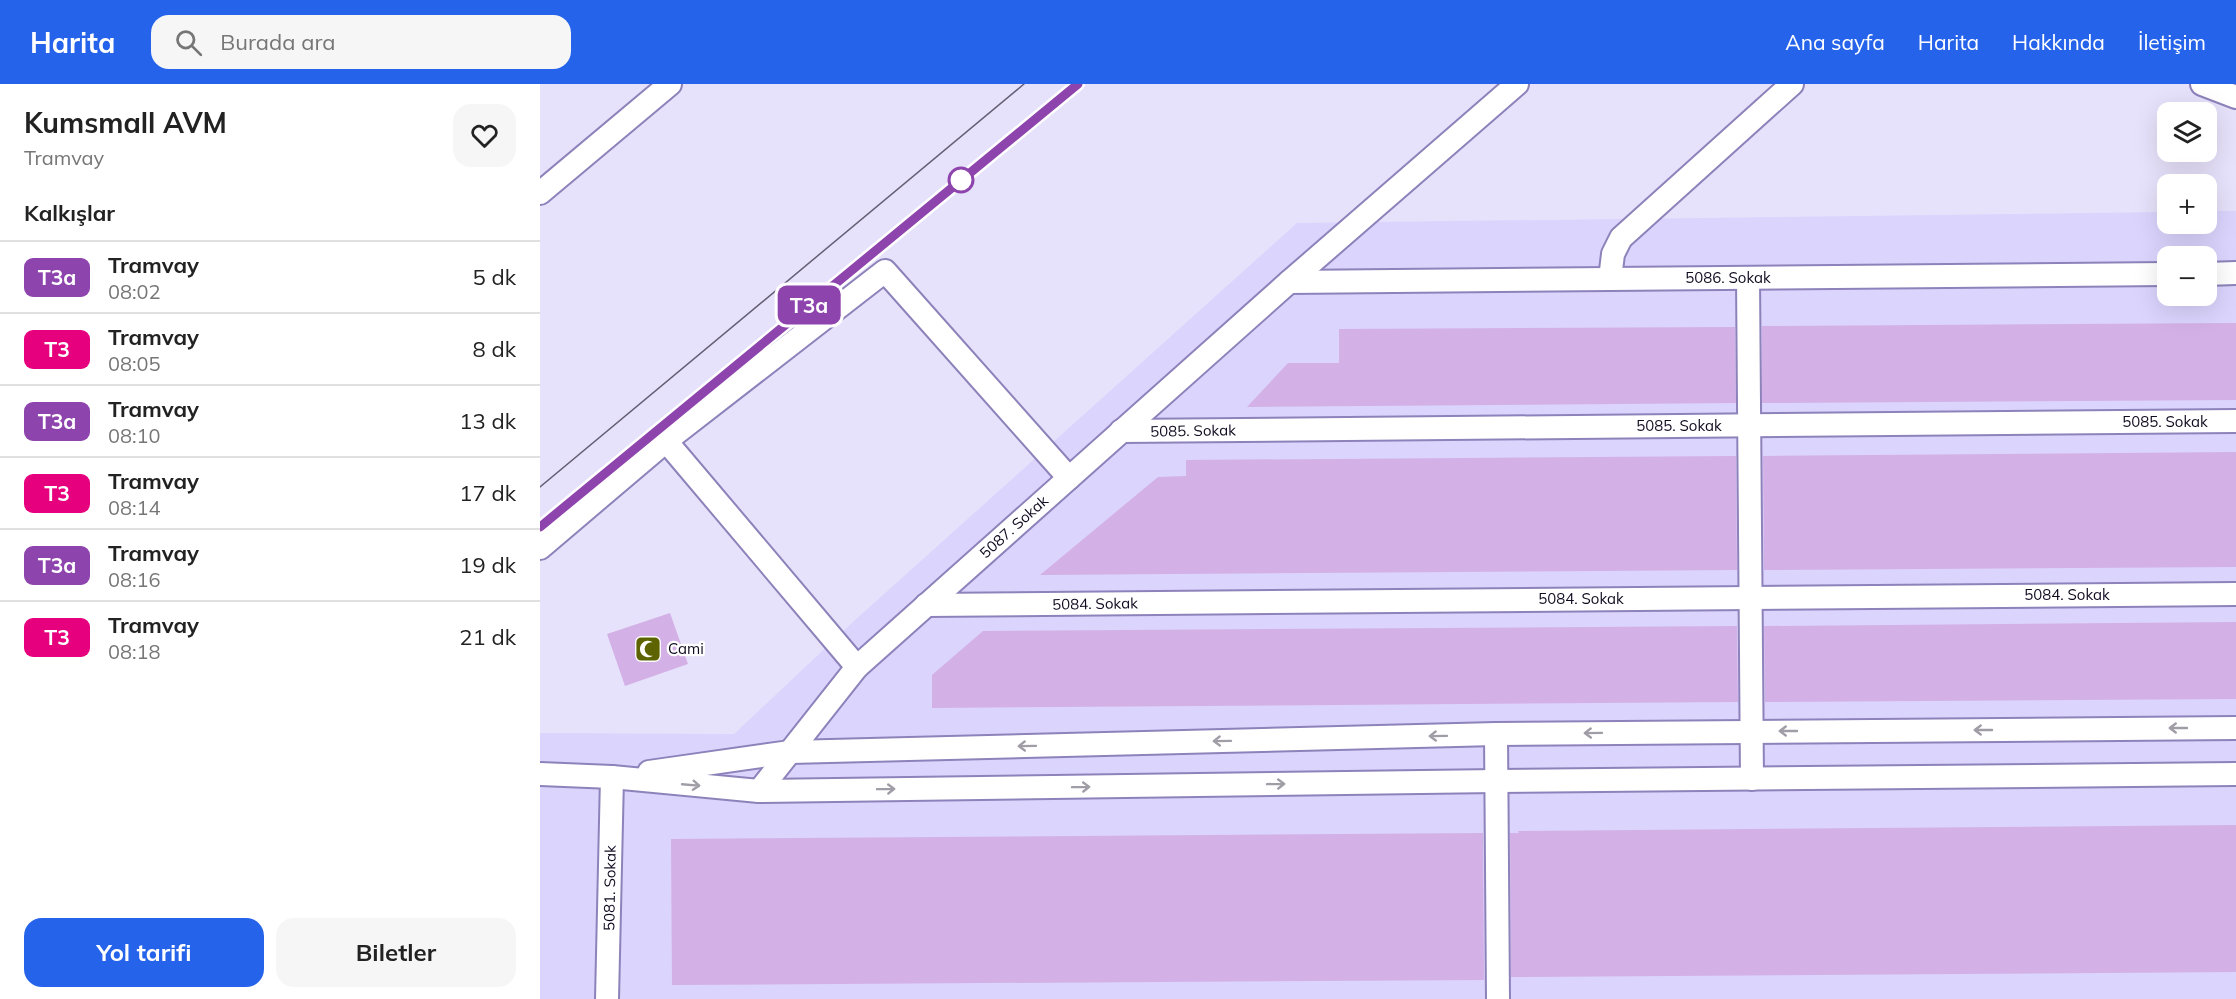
<!DOCTYPE html>
<html lang="tr">
<meta charset="utf-8">
<style>
:root{--surface:#fff;--page:#f6f6f6;--text:#222;--muted:#767676;--line:#e0e0e0;--accent:#2563eb}
body{margin:0;font-family:Mulish,sans-serif;background:var(--page);color:var(--text);height:100vh;display:flex;flex-direction:column;font-size:22px;white-space:nowrap}
*{box-sizing:border-box;margin:0}
p{font-size:20px;color:var(--muted)}
.icon{flex:none;width:33px;height:33px;fill:none;stroke:currentColor;stroke-width:2;stroke-linecap:round;stroke-linejoin:round}
.map{position:relative;flex:1;overflow:hidden}
.panel{display:flex;flex-direction:column;background:var(--surface);width:540px}
.panel>*{flex:none}
.badge{padding:0 12px;border-radius:9px;font-size:21px;line-height:39px}
.buttons{position:absolute;left:1617px;top:18px;display:grid;gap:12px}
.buttons a{display:grid;place-items:center;width:60px;height:60px;border-radius:12px;background:var(--surface);box-shadow:0 6px 24px #0002;font-size:30px}
.map>.badge{position:absolute;translate:-50% -50%;box-shadow:0 0 0 3px #fff}
h2{padding:0 24px;font-size:22px;line-height:54px}
.round{display:grid;place-items:center;flex:none;width:63px;height:63px;border-radius:18px;background:var(--page)}
.headline{display:flex;align-items:center;justify-content:space-between;height:102px;padding:0 24px}
h1{font-size:28px;font-weight:700;line-height:45px}
.action{display:flex;gap:12px;margin-top:auto;padding:12px 24px}
.action a{flex:1;height:69px;border-radius:18px;background:var(--accent);color:#fff;font-size:24px;font-weight:700;line-height:69px;text-align:center}
.action a+a{background:var(--page);color:var(--text)}
ul{padding:0;list-style:none}
li{display:flex;align-items:center;gap:18px;height:72px;padding:0 24px;border-top:2px solid var(--line)}
li div{flex:1}
li b{display:block;font-size:22px}
li em{font-style:normal}
li .badge{min-width:66px;font-weight:700;text-align:center}
header{display:flex;align-items:center;gap:36px;box-sizing:border-box;height:84px;padding:0 30px;background:var(--accent);color:#fff}
header strong{font-size:28px}
nav{display:flex;gap:33px;margin-inline-start:auto;font-size:21px}
.search{width:420px;height:54px;background:var(--page);display:flex;align-items:center;gap:15px;box-sizing:border-box;padding:0 21px;border-radius:18px;color:var(--muted);font-size:22px}
main{display:flex;flex:1;min-height:0}
.map>svg:first-child{display:block}
</style>
<header>
<strong>Harita</strong>
<div class="search"><svg class="icon" aria-label="search" viewBox="0 0 24 24"><circle cx="10" cy="10" r="6"/><path d="M15 15l6 6"/></svg>Burada ara</div>
<nav><a>Ana sayfa</a><a>Harita</a><a>Hakkında</a><a>İletişim</a></nav>
</header>
<main>
<section class="panel">
<div class="headline"><div><h1>Kumsmall AVM</h1><p>Tramvay</p></div><a class="round"><svg class="icon" aria-label="heart" viewBox="0 0 24 24"><path d="M12 20l-8-8c-3-5 5-10 8-4 3-6 11-1 8 4z"/></svg></a></div>
<h2>Kalkışlar</h2>
<ul>
<li><span class="badge" style="background:#8e44ad;color:#fff">T3a</span><div><b>Tramvay</b><p>08:02</p></div><em>5 dk</em></li>
<li><span class="badge" style="background:#e6007e;color:#fff">T3</span><div><b>Tramvay</b><p>08:05</p></div><em>8 dk</em></li>
<li><span class="badge" style="background:#8e44ad;color:#fff">T3a</span><div><b>Tramvay</b><p>08:10</p></div><em>13 dk</em></li>
<li><span class="badge" style="background:#e6007e;color:#fff">T3</span><div><b>Tramvay</b><p>08:14</p></div><em>17 dk</em></li>
<li><span class="badge" style="background:#8e44ad;color:#fff">T3a</span><div><b>Tramvay</b><p>08:16</p></div><em>19 dk</em></li>
<li><span class="badge" style="background:#e6007e;color:#fff">T3</span><div><b>Tramvay</b><p>08:18</p></div><em>21 dk</em></li>
</ul>
<div class="action"><a>Yol tarifi</a><a>Biletler</a></div>
</section>
<div class="map">
<svg width="1696" height="915" viewBox="0 0 1696 915">
<rect width="100%" height="100%" fill="#e7e2fb"/>
<path fill="#dbd4fd" fill-rule="evenodd" d="M1667,127H1696V915H0V649L194,650L314,537L757,139L1627,128L1628,140H1666ZM1628,172H1666V212H1628Z"/>
<g fill="#d3b0e6">
<polygon points="1696,239 1696,316 1222,319 1222,242"/>
<polygon points="1195,243 1196,319 707,323 748,279 799,279 799,245"/>
<polygon points="1696,368 1696,483 1224,486 1223,372"/>
<polygon points="1196,372 1197,486 500,491 618,393 646,392 646,376"/>
<polygon points="130,529 148,580 85,602 67,550"/>
<polygon points="1696,538 1696,615 1225,618 1224,542"/>
<polygon points="1197,542 1198,618 392,624 392,591 443,547"/>
<polygon points="1696,741 1696,888 971,893 970,749 979,749 978,747"/>
<polygon points="943,749 944,896 132,901 131,755"/>
</g>
<g fill="none" stroke-linecap="round" stroke-linejoin="round">
<defs>
<g id="minor">
<polyline points="1662,0 1696,13"/>
<polyline points="0,109 130,0"/>
<polyline points="1666,190 1696,189"/>
<polyline points="1208,194 1212,695"/>
<polyline points="1070,195 1073,170 1081,154 1252,0"/>
<polyline points="749,198 1628,190"/>
<polyline points="581,347 1696,337"/>
<polyline points="126,357 317,583"/>
<polyline points="0,464 126,357 345,187 529,394"/>
<polyline points="386,521 1696,510"/>
<polyline points="956,650 958,915"/>
<polyline points="109,688 250,668 956,650 1696,644"/>
<polyline points="0,690 72,693 219,707 957,697 1696,690"/>
<polyline points="219,707 317,583 749,198 977,0"/>
<polyline points="67,915 72,693"/>
</g>
</defs>
<use href="#minor" stroke="#8d82ba" stroke-width="26"/>
<use href="#minor" stroke="#fff" stroke-width="22"/>
<g stroke="#645f75" stroke-width="1.5">
<polyline points="0,403 484,0"/>
<polyline points="0,443 538,0"/>
</g>
</g>
<defs><path id="oneway-shaft" d="M-6 0H5M1.5-3L5.5 0L1.5 3" fill="none" stroke-width="1.6" stroke-linecap="round" stroke-linejoin="round" transform="scale(1.5)"/></defs>
<g stroke="#a09da6">
<use href="#oneway-shaft" transform="translate(1638 644) rotate(180)"/>
<use href="#oneway-shaft" transform="translate(1443 646) rotate(180)"/>
<use href="#oneway-shaft" transform="translate(1248 647) rotate(180)"/>
<use href="#oneway-shaft" transform="translate(1053 649) rotate(179)"/>
<use href="#oneway-shaft" transform="translate(898 652) rotate(179)"/>
<use href="#oneway-shaft" transform="translate(682 657) rotate(179)"/>
<use href="#oneway-shaft" transform="translate(487 662) rotate(179)"/>
<use href="#oneway-shaft" transform="translate(736 700) rotate(-1)"/>
<use href="#oneway-shaft" transform="translate(151 701) rotate(5)"/>
<use href="#oneway-shaft" transform="translate(541 703) rotate(-1)"/>
<use href="#oneway-shaft" transform="translate(346 705) rotate(-1)"/>
</g>
<g fill="none" stroke-linecap="round" stroke-linejoin="round">
<defs>
<polyline id="line" points="0,443 538,0"/>
</defs>
<use href="#line" stroke="#fff" stroke-width="14"/>
<use href="#line" stroke="#8e44ad" stroke-width="9"/>
</g>
<defs>
<symbol id="mosque-square" viewBox="-11 -11 22 22"><rect x="-9" y="-9" width="18" height="18" rx="4" fill="#5d6300" stroke="#fff"/><path d="M3.5-4.9A6 6 0 1 0 3.5 4.9A5 5 0 1 1 3.5-4.9Z" fill="#fff"/></symbol>
</defs>
<g fill-rule="evenodd">
<use href="#mosque-square" x="93" y="550" width="30" height="30"/>
</g>
<circle fill="#fff" stroke="#8e44ad" stroke-width="3" cx="421" cy="96" r="12"/>
<g text-anchor="middle" stroke-width="4.5" stroke-linejoin="round" paint-order="stroke">
<g font-size="15" fill="#110b20" stroke="#fff">
<text x="1188" y="199">5086. Sokak</text>
<text x="1625" y="343">5085. Sokak</text>
<text x="1139" y="347">5085. Sokak</text>
<text transform="translate(653 347) rotate(-1)" y="5">5085. Sokak</text>
<text transform="translate(474 443) rotate(-42)" y="5">5087. Sokak</text>
<text x="1527" y="516">5084. Sokak</text>
<text x="1041" y="520">5084. Sokak</text>
<text transform="translate(555 520) rotate(-1)" y="5">5084. Sokak</text>
<text transform="translate(70 804) rotate(-89)" y="5">5081. Sokak</text>
</g>
<g font-size="15" fill="#110b20" stroke="#fff" text-anchor="start">
<text x="128" y="570">Cami</text>
</g>
</g>
</svg>
<div class="buttons">
<a><svg class="icon" aria-label="layers" viewBox="0 0 24 24"><path d="M12 4l9 5-9 5-9-5zM3 14l9 5 9-5"/></svg></a>
<a>+</a>
<a>−</a>
</div>
<b class="badge" style="left:269px;top:221px;background:#8e44ad;color:#fff">T3a</b>
</div>
</main>
